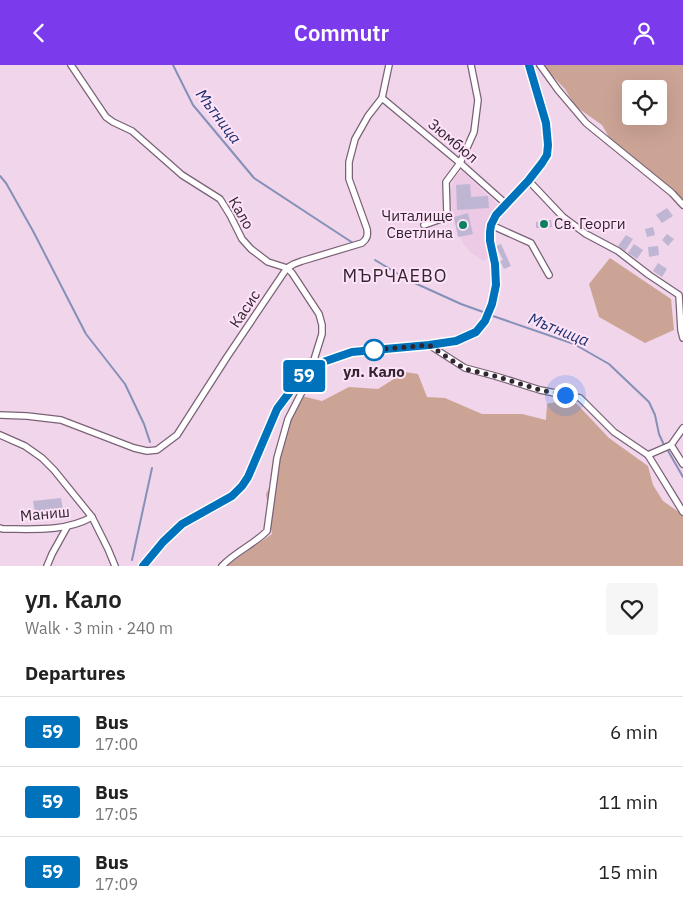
<!DOCTYPE html>
<meta charset="utf-8">
<style>
:root{--surface:#fff;--page:#f6f6f6;--text:#222;--muted:#767676;--line:#e0e0e0;--accent:#7c3aed}
body{margin:0;font-family:"IBM Plex Sans",sans-serif;background:var(--page);color:var(--text);height:100vh;display:flex;flex-direction:column;font-size:19px;white-space:nowrap}
*{box-sizing:border-box;margin:0}
p{font-size:16px;color:var(--muted)}
.icon{flex:none;width:28px;height:28px;fill:none;stroke:currentColor;stroke-width:2;stroke-linecap:round;stroke-linejoin:round}
.map{position:relative;height:501px;overflow:hidden}
.panel{display:flex;flex-direction:column;background:var(--surface);flex:1}
.panel>*{flex:none}
.badge{padding:0 10px;border-radius:4px;font-size:18px;line-height:32px}
.buttons{position:absolute;left:622px;top:15px;display:grid;gap:10px}
.buttons a{display:grid;place-items:center;width:45px;height:45px;border-radius:5px;background:var(--surface);box-shadow:0 5px 20px #0002;font-size:25px}
.you{position:absolute;width:25px;height:25px;margin:-12px;border:4px solid #fff;border-radius:50%;background:#1a73e8;box-shadow:0 0 0 8px #1a73e833}
.map>.badge{position:absolute;translate:-50% -50%;box-shadow:0 0 0 2px #fff}
h2{padding:0 25px;font-size:19px;line-height:45px}
.round{display:grid;place-items:center;flex:none;width:52px;height:52px;border-radius:5px;background:var(--page)}
.summary{display:flex;align-items:center;justify-content:space-between;height:85px;padding:0 25px}
h1{font-size:24px;font-weight:600;line-height:38px}
ul{padding:0;list-style:none}
li{display:flex;align-items:center;gap:15px;height:70px;padding:0 25px;border-top:1px solid var(--line)}
li div{flex:1}
li b{display:block;font-size:19px}
li em{font-style:normal}
li .badge{min-width:55px;font-weight:700;text-align:center}
header{display:flex;justify-content:space-between;align-items:center;height:65px;padding:0 25px;background:var(--accent);color:#fff;font-size:22px;font-weight:600}
.map>svg:first-child{display:block}
</style>
<header><svg class="icon" aria-label="back" viewBox="0 0 24 24"><path d="M15 5l-7 7 7 7"/></svg>Commutr<svg class="icon" aria-label="person" viewBox="0 0 24 24"><circle cx="12" cy="8" r="4"/><path d="M4 21q1-7 8-7t8 7"/></svg></header>
<div class="map">
<svg width="683" height="501" viewBox="0 0 683 501">
<rect width="100%" height="100%" fill="#f1d5eb"/>
<polygon fill="#ecc9e5" points="462,106 498,140 488,154 485,163 486,179 489,191 484,196 470,187 463,178 455,161 449,129 455,112"/>
<g fill="#cca496" fill-rule="evenodd">
<path d="M542,0H683V135L672,127L656,110L618,88L602,60L575,41L565,24ZM631,24H659V51H631Z"/>
<polygon points="610,193 671,234 674,265 645,278 599,252 589,219"/>
<polygon points="405,307 418,309 427,332 445,333 482,349 522,349 546,355 547,339 564,335 576,338 609,373 648,401 653,420 663,436 683,450 683,501 226,501 272,469 266,429 279,404 282,376 298,330 322,336 349,322 378,324"/>
</g>
<g fill="none" stroke-linecap="round" stroke-linejoin="round">
<g stroke="#8490b8" stroke-width="2">
<polyline points="173,0 193,40 254,113 327,161 353,178"/>
<polyline points="0,111 6,118 33,166 86,269 125,319 144,359 150,377"/>
<polyline points="375,195 408,215 461,239 486,248"/>
<polyline points="490,250 574,279 609,299 649,337 655,350 659,369 664,380"/>
<polyline points="667,384 683,412"/>
<polyline points="132,495 152,403"/>
</g>
</g>
<g fill="#bfb6d3">
<polygon points="470,119 471,132 488,131 489,143 457,145 456,120"/>
<polygon points="667,143 673,151 662,158 656,150"/>
<polygon points="468,148 473,169 458,172 454,152"/>
<polygon points="551,155 552,162 536,163 536,157"/>
<polygon points="653,162 655,170 647,172 645,164"/>
<polygon points="667,169 674,174 668,181 662,175"/>
<polygon points="626,170 633,174 625,186 618,181"/>
<polygon points="501,179 511,201 504,204 500,196 503,195 496,181"/>
<polygon points="634,179 643,185 637,194 628,188"/>
<polygon points="658,181 659,190 649,192 648,182"/>
<polygon points="658,198 667,204 662,212 653,206"/>
<polygon points="61,433 63,445 35,448 33,436"/>
</g>
<g fill="none" stroke-linecap="round" stroke-linejoin="round">
<defs>
<g id="minor">
<path d="M71,0L106,52L113,57L132,66L182,110L220,134L230,150L242,174L251,184L268,197L287,203L292,208L319,249L322,260V269L313,298L309,307L306,319L288,354L277,393L267,466C253,480 235,487 222,501"/>
<polyline points="540,0 558,25 586,58 672,128 683,140"/>
<polyline points="382,33 460,98 506,139"/>
<polyline points="529,116 563,152 586,169 618,186 649,210 679,230 681,265 683,273"/>
<polyline points="424,160 444,153 447,149 446,117 460,98 474,67 478,35 471,0"/>
<polyline points="491,160 531,178 549,210"/>
<polyline points="429,280 465,303 495,311 540,325 580,333 614,367 648,390 683,447"/>
<path d="M0,350L27,351L61,355L134,383L147,386L157,385L177,370L227,292L287,203L294,199L302,196L362,178C367,174 368,171 367,164L349,114V97L355,74L368,51L382,33L389,0"/>
<polyline points="0,370 25,381 42,393 54,405 92,452 108,484 115,501"/>
<polyline points="671,380 683,399"/>
<polyline points="648,390 671,380 683,363"/>
<path d="M0,463L3,464C33,464 65,467 92,452"/>
<polyline points="47,501 52,489 67,462"/>
<polyline points="143,501 163,477 182,459 232,431 242,421 248,412 277,344 292,324 309,307 323,297 352,287 456,276 476,267 485,256 492,239 496,220 495,199 490,176 490,167 491,160 495,150 529,116 542,98 547,90 548,80 546,58 529,0"/>
</g>
</defs>
<use href="#minor" stroke="#7a6276" stroke-width="8"/>
<use href="#minor" stroke="#fff" stroke-width="5.5"/>
</g>
<g fill="none" stroke-linecap="round" stroke-linejoin="round">
<defs>
<polyline id="line" points="143,501 163,477 182,459 232,431 242,421 248,412 277,344 292,324 309,307 323,297 352,287 429,280 456,276 476,267 485,256 492,239 496,220 495,199 490,176 490,167 491,160 496,150 528,116 542,98 547,90 548,80 546,58 529,0"/>
</defs>
<use href="#line" stroke="#fff" stroke-width="11"/>
<use href="#line" stroke="#0072bc" stroke-width="8"/>
<polyline stroke="#31262f" stroke-width="5" stroke-dasharray="0 9" points="374,285 371,285 429,280 465,304 495,311 540,325 565,330"/>
</g>
<g fill="#0d805e" stroke="#fee2f8" stroke-width="2">
<circle cx="544" cy="159" r="5"/>
<circle cx="463" cy="160" r="5"/>
</g>
<circle fill="#fff" stroke="#0072bc" stroke-width="2.5" cx="374" cy="285" r="10"/>
<g text-anchor="middle" stroke-width="4" stroke-linejoin="round" paint-order="stroke">
<g font-size="15" fill="#31262f" stroke="#fee2f8">
<text transform="translate(453 76) rotate(40)" y="5">Зюмбюл</text>
<text transform="translate(241 148) rotate(60)" y="5">Кало</text>
<text transform="translate(245 244) rotate(-56)" y="5">Касис</text>
<text transform="translate(45 449) rotate(-5)" y="5">Маниш</text>
</g>
<g font-size="15" fill="#31262f" stroke="#fee2f8" text-anchor="end">
<text x="453" y="156">Читалище<tspan x="453" dy="17">Светлина</tspan></text>
<text x="554" y="164" text-anchor="start">Св. Георги</text>
</g>
<g font-size="15" font-weight="bold" fill="#31262f" stroke="#fee2f8">
<text x="374" y="312">ул. Кало</text>
</g>
<g font-size="16" font-style="italic" fill="#1c316e" stroke="#fee2f8">
<text transform="translate(219 51) rotate(53)" y="6">Мътница</text>
<text transform="translate(559 264) rotate(22)" y="6">Мътница</text>
</g>
<g font-size="18" letter-spacing="1" fill="#31262f" stroke="#fee2f8">
<text x="395" y="217">МЪРЧАЕВО</text>
</g>
</g>
</svg>
<div class="buttons">
<a><svg class="icon" aria-label="locate" viewBox="0 0 24 24"><circle cx="12" cy="12" r="6"/><path d="M12 2v4M12 18v4M2 12h4M18 12h4"/></svg></a>
</div>
<div class="you" style="left:565px;top:330px"></div>
<b class="badge" style="left:304px;top:311px;background:#0072bc;color:#fff">59</b>
</div>
<section class="panel">
<div class="summary"><div><h1>ул. Кало</h1><p>Walk · 3 min · 240 m</p></div><a class="round"><svg class="icon" aria-label="heart" viewBox="0 0 24 24"><path d="M12 20l-8-8c-3-5 5-10 8-4 3-6 11-1 8 4z"/></svg></a></div>
<h2>Departures</h2>
<ul>
<li><span class="badge" style="background:#0072bc;color:#fff">59</span><div><b>Bus</b><p>17:00</p></div><em>6 min</em></li>
<li><span class="badge" style="background:#0072bc;color:#fff">59</span><div><b>Bus</b><p>17:05</p></div><em>11 min</em></li>
<li><span class="badge" style="background:#0072bc;color:#fff">59</span><div><b>Bus</b><p>17:09</p></div><em>15 min</em></li>
</ul>
</section>
